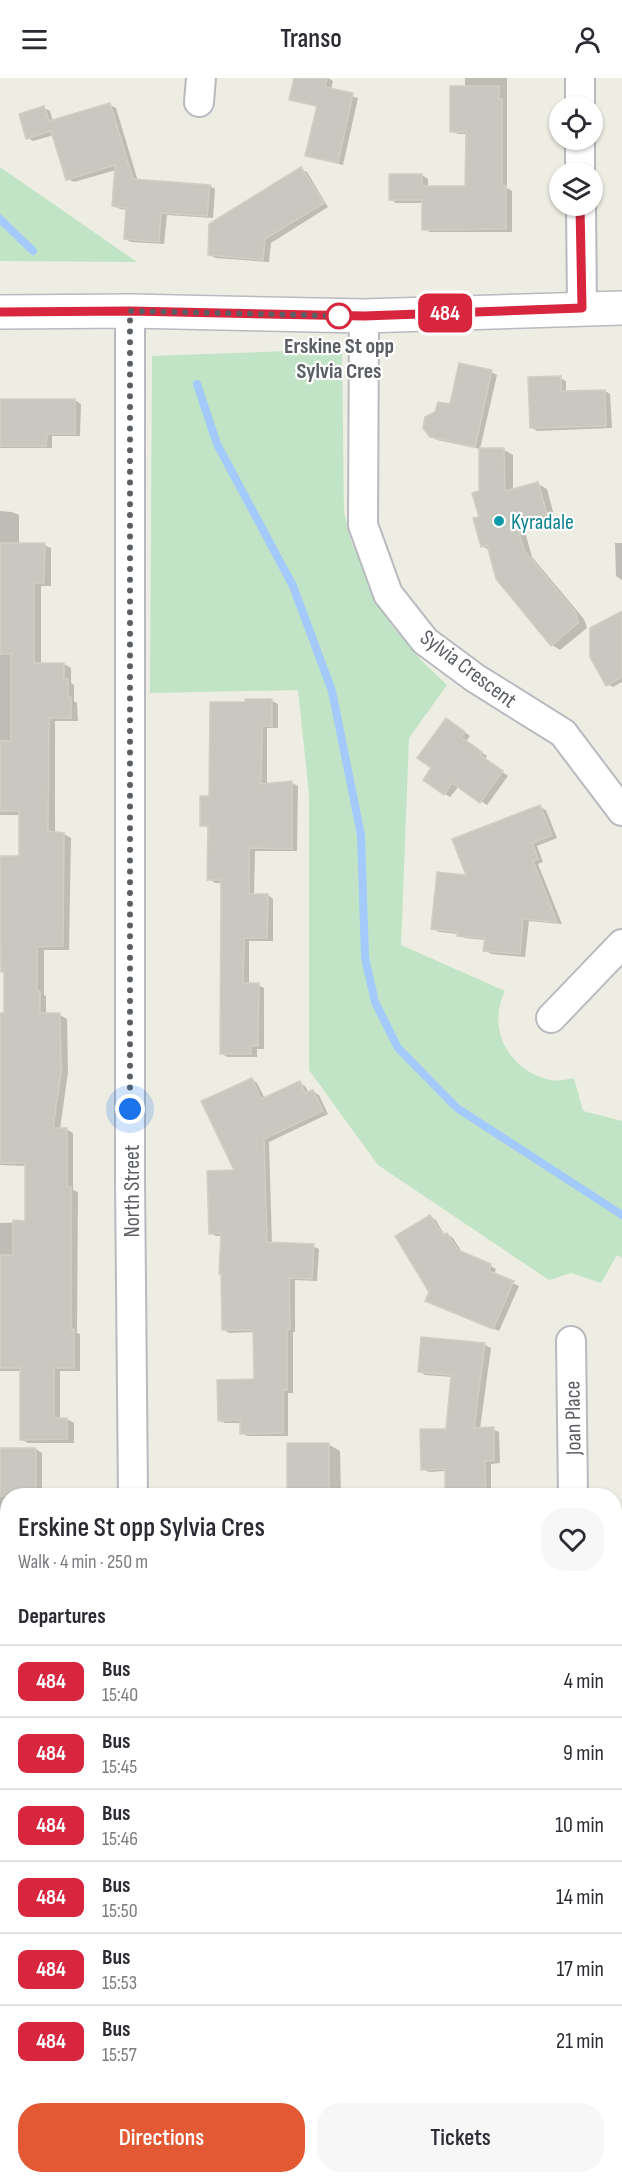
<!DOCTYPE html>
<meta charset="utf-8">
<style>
:root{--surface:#fff;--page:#f7f7f7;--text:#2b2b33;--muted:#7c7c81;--line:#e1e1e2;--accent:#e35933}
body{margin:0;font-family:"Sofia Sans Condensed",sans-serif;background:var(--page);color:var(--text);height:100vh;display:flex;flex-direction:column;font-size:22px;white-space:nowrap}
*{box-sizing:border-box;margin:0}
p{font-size:20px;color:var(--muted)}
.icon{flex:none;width:33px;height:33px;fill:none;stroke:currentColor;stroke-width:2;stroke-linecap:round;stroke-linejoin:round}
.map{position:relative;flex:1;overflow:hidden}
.drawer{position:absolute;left:0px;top:1410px;width:622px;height:696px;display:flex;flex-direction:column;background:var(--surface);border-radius:24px 24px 0 0;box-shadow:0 2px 4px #0004}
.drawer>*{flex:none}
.badge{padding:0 12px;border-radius:9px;font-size:21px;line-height:39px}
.fabs{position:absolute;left:549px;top:18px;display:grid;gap:12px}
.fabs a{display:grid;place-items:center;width:54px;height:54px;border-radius:50%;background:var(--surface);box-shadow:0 2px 4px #0004;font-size:30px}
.you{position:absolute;width:30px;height:30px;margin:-15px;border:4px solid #fff;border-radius:50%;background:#1a73e8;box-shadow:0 0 0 9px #1a73e833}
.map>.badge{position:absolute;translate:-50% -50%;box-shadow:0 0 0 3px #fff}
h2{padding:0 18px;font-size:22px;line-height:54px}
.round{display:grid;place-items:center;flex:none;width:63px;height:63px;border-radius:24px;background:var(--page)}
.summary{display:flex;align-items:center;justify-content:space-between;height:102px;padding:0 18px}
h1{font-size:28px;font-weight:600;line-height:45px}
.action{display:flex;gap:12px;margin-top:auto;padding:12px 18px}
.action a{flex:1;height:69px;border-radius:24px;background:var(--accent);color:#fff;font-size:24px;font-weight:600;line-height:69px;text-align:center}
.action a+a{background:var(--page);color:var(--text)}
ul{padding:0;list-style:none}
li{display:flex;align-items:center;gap:18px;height:72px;padding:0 18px;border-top:2px solid var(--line)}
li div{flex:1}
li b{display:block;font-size:22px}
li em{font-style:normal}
li .badge{min-width:66px;font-weight:700;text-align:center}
header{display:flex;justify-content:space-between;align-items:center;height:78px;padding:0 18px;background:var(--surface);font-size:27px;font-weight:600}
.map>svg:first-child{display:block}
</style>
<header><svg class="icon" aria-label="menu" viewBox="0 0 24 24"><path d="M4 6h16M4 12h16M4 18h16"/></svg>Transo<svg class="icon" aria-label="person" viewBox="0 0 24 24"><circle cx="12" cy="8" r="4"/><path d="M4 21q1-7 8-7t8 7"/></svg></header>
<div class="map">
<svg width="622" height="2106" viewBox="0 0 622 2106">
<rect width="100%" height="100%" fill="#edede3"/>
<g fill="#c0e4c5">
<polygon points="0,89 137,184 0,183"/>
<path d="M342,271L344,434L351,463L366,498L392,548L422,583L447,607L409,660L401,867L505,913C487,949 507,990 546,1001C555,1004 565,1002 574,1000L583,1033L622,1043V1180L617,1177L601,1205L571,1195L549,1202L378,1087L309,992V716L298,612L150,615L152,278Z"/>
<polygon points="0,1997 7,1999 8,2098 430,2098 430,2106 0,2106"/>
</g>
<g fill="#0003">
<polygon points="296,0 328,0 333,3 331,12 358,20 343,87 313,80 307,77 318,29 297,24 291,21"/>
<polygon points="465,0 507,0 507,110 512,113 512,154 430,154 424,151 424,125 396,125 390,121 390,97 422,97 428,101 428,109 467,109 467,56 458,56 452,53 465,10"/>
<polygon points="110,27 116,30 138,103 210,108 215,111 213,140 167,137 164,166 131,164 125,161 128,132 120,131 114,128 116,92 74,104 68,101 54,57 33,63 28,60 44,30 50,33 53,44"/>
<polygon points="301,91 307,94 328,129 271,165 269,184 215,180 209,176"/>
<polygon points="491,294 497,297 480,371 504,372 513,377 513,413 538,406 547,411 555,441 524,450 532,479 584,541 587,550 560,572 552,567 489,472 482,468 480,371 437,362 431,358 451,328"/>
<polygon points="560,300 566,303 566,314 605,313 610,316 612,350 537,353 531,349"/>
<polygon points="0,322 75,322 81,326 80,358 52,358 52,370 0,370"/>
<polygon points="0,433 12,434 19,437 19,467 44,467 51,470 51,508 41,508 41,586 64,586 71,590 71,605 74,607 74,623 77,625 78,643 55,643 55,755 64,756 71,760 69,872 44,872 44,917 46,918 46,937 60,937 67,941 68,994 60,1051 66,1051 73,1055 73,1112 78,1114 77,1255 80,1256 80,1293 60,1293 60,1341 67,1341 74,1345 74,1365 28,1365 21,1361 22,1293 0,1293 0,1145 27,1144 26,1088 0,1087 0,937 5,937 3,837 0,835 0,780 20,780 21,737 0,737"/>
<polygon points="615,465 622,465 622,502 616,498"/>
<polygon points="622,534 622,604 613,609 607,606"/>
<polygon points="247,622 272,623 278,626 278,650 267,650 267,707 292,705 298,708 297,773 255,773 254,817 268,817 273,821 273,863 249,863 249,907 258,907 264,910 264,971 257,971 257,979 227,979 221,975 223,805 215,805 209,801 210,751 202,747"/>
<polygon points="452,645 470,658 466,663 487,678 485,681 508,698 487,727 459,708 450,719 445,716 434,690"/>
<polygon points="540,729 546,732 557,760 537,768 543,784 538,786 562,846 529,843 525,879 491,876 485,872 486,862 464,860 459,856 439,854 433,851 469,799"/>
<polygon points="252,1001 257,1005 265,1021 300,1005 305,1008 309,1015 313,1013 319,1017 328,1036 269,1064 272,1166 313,1168 319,1171 317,1203 295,1202 295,1254 293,1254 293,1315 288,1315 288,1358 247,1358 242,1355 242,1345 225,1345 219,1342 255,1303 255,1254 229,1255 223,1251 223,1158 216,1158 210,1155 236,1094"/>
<polygon points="430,1138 436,1142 445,1158 447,1156 453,1160 463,1176 491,1188 496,1191 494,1197 519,1208 499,1253 433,1225 431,1214"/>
<polygon points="422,1261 485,1267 491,1270 480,1351 493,1351 499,1354 500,1385 491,1386 491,1418 447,1418 446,1393 429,1394 423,1391 448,1352 452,1299 425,1297 419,1293"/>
<polygon points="328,1366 340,1373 341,1418 292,1418 289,1416"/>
<polygon points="0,1371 36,1371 42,1375 42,1418 8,1418 8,1574 0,1556"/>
<polygon points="6,1754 8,1755 8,1798 0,1793 0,1762"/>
<polygon points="0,1871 8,1874 8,1892 3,1903 0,1902"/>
<polygon points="615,2095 620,2098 620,2106 478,2106 478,2100 615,2098"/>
</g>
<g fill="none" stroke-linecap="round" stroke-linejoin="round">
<g stroke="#a4cafc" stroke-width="8">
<polyline points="0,141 33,173"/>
<polyline points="197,306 217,366 293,508 332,613 361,757 365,880 375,924 398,970 457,1030 622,1137"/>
<polyline points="0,2093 8,2096"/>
<polyline points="13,2098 24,2103 25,2106"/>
</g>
</g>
<g fill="#c8c7c0" stroke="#d2cfc2" stroke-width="1.5">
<polygon points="294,0 327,0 325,9 353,15 338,85 305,78 317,28 289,22"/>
<polygon points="450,8 499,8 499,21 502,21 502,108 506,108 506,151 422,152 422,122 389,122 389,96 422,96 422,108 465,108 466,54 450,54"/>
<polygon points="110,25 133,101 210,107 207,138 161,135 159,164 124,161 126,130 112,128 115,87 66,102 51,53 26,61 19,36 44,28 49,43"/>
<polygon points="301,89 324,125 265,161 263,182 208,177 209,146"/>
<polygon points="459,285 492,292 475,369 430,359 423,350 425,339 435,334 438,324 450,326"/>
<polygon points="561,298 561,313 605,312 606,348 530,350 528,299"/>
<polygon points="0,321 75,321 75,356 47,356 46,368 0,368"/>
<polygon points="479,370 504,370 505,413 538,404 547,436 516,445 524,472 576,535 578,545 551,568 496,501 487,467 481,469 473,440 479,439 472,415 479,413"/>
<polygon points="0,465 45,465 44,505 34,505 34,585 64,585 64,601 68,601 68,619 71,619 71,640 49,640 48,753 64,755 63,868 37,869 37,913 40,913 40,935 60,935 61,988 62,988 53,1050 67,1050 67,1109 71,1109 71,1251 74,1251 74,1290 54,1290 54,1340 67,1340 67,1361 20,1362 20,1290 0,1290 0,1177 13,1177 13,1142 25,1143 25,1085 0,1085 0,935 4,935 4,894 1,894 0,778 19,778 19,733 0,733 0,663 11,663 11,576 0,576"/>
<polygon points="622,533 622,599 606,608 590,579 590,550"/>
<polygon points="245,621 272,621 272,648 262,648 261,706 292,703 292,771 249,770 249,816 268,816 267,860 244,860 243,905 259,905 258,968 251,968 251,976 220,976 221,802 207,802 208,748 200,748 200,718 209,718 210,624 245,624"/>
<polygon points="446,640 465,654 461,659 482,674 480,677 503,693 480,725 452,705 444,717 423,702 431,690 417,680"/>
<polygon points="540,727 552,757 532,765 538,781 533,783 557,844 523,841 520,876 483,873 485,860 457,858 458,854 431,851 437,794 466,797 452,761"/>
<polygon points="252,1000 261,1021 300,1003 305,1015 313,1012 323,1033 264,1061 267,1164 314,1166 312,1201 289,1200 290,1251 287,1252 287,1312 283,1312 283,1355 240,1356 240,1342 218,1343 217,1302 254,1301 253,1252 222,1252 221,1196 219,1196 221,1155 209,1156 207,1093 234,1092 201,1023"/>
<polygon points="430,1137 443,1157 447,1155 458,1172 491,1186 489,1193 514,1203 493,1251 425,1223 429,1214 395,1158"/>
<polygon points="421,1259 485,1265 474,1350 494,1349 494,1383 485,1383 486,1418 445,1418 445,1391 421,1392 420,1351 446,1351 451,1297 418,1294"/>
<polygon points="287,1365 329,1365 329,1416 287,1417"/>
<rect x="0" y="1370" width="36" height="48"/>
</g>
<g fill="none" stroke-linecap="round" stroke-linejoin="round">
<defs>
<g id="minor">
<polyline points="580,0 580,28"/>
<polyline points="199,24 201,0"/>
<polyline points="580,62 580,94"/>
<polyline points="581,128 582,230"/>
<polyline points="130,233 130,1102 133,1418"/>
<polyline points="364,238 363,447 388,516 425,563 475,600 563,655 622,733"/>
<polyline points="551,940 622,866"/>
<polyline points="571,1263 573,1418"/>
<polyline points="615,1666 622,1666"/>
<polyline points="0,1964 8,1967"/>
<polyline points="615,2016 622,2016"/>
</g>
<polyline id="tertiary" points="0,234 130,233 364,238 622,230"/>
</defs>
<use href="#minor" stroke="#b8babf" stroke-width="32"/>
<use href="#tertiary" stroke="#b8babf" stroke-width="36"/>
<use href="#minor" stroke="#fff" stroke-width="28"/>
<use href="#tertiary" stroke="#fff" stroke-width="33"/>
</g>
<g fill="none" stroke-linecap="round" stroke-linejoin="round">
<defs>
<polyline id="line" points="0,234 130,233 364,238 582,230 580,128"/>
</defs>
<use href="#line" stroke="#fff" stroke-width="14"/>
<use href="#line" stroke="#d7263d" stroke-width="9"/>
<polyline stroke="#5b5e63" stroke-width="6" stroke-dasharray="0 10.8" points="130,1031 130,233 341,238 339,238"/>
</g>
<circle fill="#fff" stroke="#d7263d" stroke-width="3" cx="339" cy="238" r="12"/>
<circle fill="#0f9aa8" stroke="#fff" stroke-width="2" cx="499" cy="443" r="6"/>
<g text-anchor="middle" stroke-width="4.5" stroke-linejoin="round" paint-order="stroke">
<g font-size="22" font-weight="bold" fill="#5b5e63" stroke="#fff">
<text x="339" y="275">Erskine St opp<tspan x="339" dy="25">Sylvia Cres</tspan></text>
</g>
<g font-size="22" fill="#0d838f" stroke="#fff" text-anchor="start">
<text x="511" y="451">Kyradale</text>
</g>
<g font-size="22" fill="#5b5e63" stroke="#fff">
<text transform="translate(469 590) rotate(37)" y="8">Sylvia Crescent</text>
<text transform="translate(131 1113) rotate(-90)" y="8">North Street</text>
<text transform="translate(572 1340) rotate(-91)" y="8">Joan Place</text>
</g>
</g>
</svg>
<div class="fabs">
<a><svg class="icon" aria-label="locate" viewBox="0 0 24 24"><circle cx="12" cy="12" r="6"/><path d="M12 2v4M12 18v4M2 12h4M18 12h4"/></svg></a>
<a><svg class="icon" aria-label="layers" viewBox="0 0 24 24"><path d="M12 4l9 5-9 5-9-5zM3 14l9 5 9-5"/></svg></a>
</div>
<div class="you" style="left:130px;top:1031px"></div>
<b class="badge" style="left:445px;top:235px;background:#d7263d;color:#fff">484</b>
<section class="drawer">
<div class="summary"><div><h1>Erskine St opp Sylvia Cres</h1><p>Walk · 4 min · 250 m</p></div><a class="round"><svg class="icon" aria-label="heart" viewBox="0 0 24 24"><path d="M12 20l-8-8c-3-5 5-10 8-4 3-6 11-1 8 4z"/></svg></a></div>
<h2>Departures</h2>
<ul>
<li><span class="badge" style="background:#d7263d;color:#fff">484</span><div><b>Bus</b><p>15:40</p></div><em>4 min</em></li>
<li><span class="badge" style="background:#d7263d;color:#fff">484</span><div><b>Bus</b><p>15:45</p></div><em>9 min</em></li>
<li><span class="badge" style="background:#d7263d;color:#fff">484</span><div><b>Bus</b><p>15:46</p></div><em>10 min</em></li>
<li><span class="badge" style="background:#d7263d;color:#fff">484</span><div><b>Bus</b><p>15:50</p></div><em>14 min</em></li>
<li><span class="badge" style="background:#d7263d;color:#fff">484</span><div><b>Bus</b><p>15:53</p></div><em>17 min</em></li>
<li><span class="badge" style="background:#d7263d;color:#fff">484</span><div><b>Bus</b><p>15:57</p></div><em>21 min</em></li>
</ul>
<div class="action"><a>Directions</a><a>Tickets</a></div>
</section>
</div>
